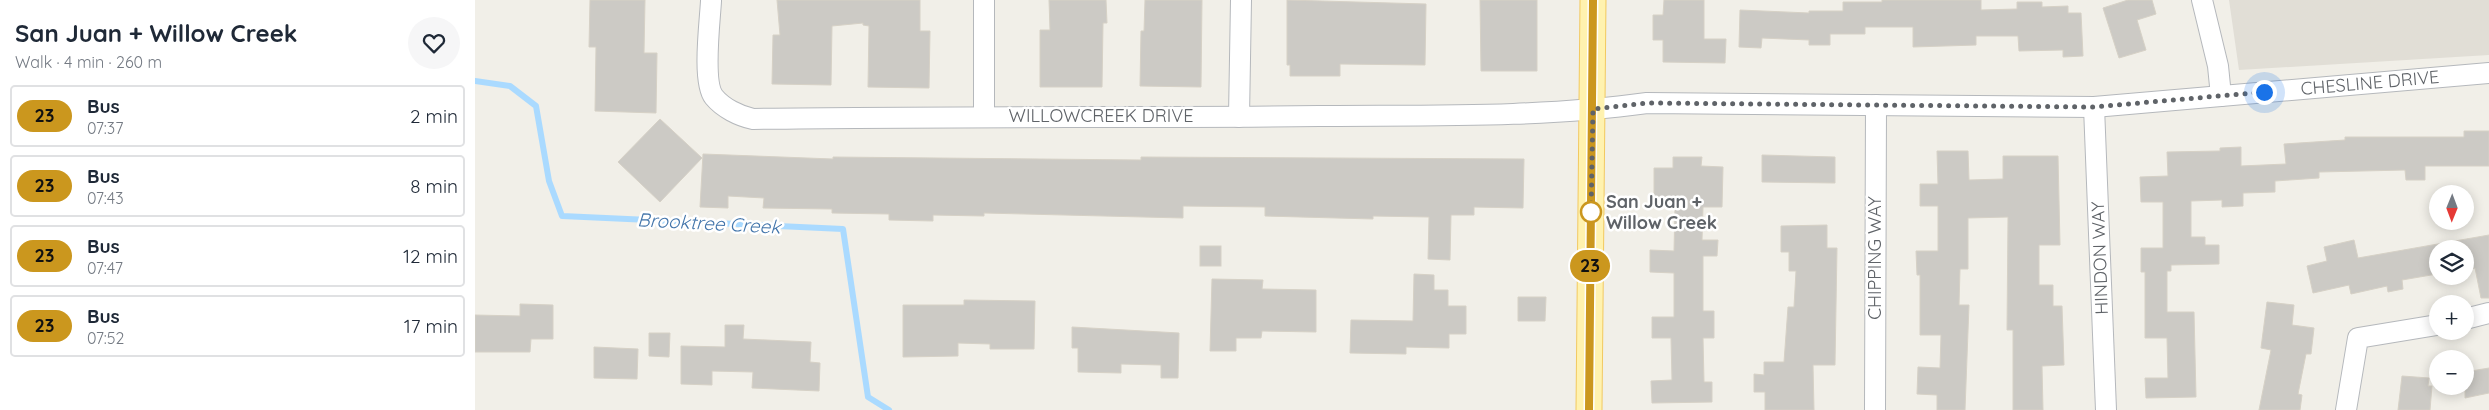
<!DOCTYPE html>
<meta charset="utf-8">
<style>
:root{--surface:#fff;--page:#f6f6f7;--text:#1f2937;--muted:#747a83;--line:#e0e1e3}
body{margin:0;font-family:Quicksand,sans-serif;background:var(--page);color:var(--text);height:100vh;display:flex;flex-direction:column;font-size:19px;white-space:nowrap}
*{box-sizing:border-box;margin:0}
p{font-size:16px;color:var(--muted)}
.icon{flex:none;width:28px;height:28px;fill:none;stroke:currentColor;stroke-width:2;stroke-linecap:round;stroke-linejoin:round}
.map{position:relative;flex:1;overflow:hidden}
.drawer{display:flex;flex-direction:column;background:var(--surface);width:475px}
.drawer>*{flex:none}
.badge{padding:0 10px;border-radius:16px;font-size:18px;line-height:32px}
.needle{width:32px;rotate:181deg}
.controls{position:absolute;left:1954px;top:185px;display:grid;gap:10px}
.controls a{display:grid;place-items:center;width:45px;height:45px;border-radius:50%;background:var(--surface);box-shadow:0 2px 12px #0003;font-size:25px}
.you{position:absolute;width:25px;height:25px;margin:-12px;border:4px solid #fff;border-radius:50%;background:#1a73e8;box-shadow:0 0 0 8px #1a73e833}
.map>.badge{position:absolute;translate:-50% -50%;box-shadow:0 0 0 2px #fff}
.round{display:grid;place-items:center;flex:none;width:52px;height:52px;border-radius:26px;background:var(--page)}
.summary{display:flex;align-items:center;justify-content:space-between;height:85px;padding:0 15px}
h1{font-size:24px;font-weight:700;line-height:38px}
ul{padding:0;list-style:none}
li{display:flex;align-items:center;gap:15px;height:62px;margin:0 10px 8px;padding:0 5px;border:2px solid var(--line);border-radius:5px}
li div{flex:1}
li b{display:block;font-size:19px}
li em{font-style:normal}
li .badge{min-width:55px;font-weight:700;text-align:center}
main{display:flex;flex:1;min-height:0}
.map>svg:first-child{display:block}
</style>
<main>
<section class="drawer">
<div class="summary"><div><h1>San Juan + Willow Creek</h1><p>Walk · 4 min · 260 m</p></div><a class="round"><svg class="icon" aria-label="heart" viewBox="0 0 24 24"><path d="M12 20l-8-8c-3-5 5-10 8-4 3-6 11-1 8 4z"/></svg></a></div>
<ul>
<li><span class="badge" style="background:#cb971e;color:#111">23</span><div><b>Bus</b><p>07:37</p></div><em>2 min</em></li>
<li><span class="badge" style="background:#cb971e;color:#111">23</span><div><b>Bus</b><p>07:43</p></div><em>8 min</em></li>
<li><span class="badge" style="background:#cb971e;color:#111">23</span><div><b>Bus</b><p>07:47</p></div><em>12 min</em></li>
<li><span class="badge" style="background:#cb971e;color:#111">23</span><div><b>Bus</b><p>07:52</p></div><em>17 min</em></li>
</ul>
</section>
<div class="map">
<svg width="2014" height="410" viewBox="0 0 2014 410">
<rect width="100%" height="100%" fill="#f1efe8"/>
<polygon fill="#e1ded6" points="1754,0 2014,0 2014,55 1764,70"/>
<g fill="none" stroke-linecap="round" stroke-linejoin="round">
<polyline stroke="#aadaff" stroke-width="6" points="0,81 35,86 61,106 74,181 87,216 368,229 393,397 414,410"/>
</g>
<g fill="#cccac5" stroke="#d6d1c6">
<polygon points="115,0 170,0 169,53 182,53 181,113 120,111 121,47 114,47"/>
<polygon points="302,0 445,0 445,31 455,31 454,88 393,87 394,26 388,25 388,23 357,26 356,85 297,84 298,35 305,35"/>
<polygon points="574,0 631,0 632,23 628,23 627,87 565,87 565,30 575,30"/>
<polygon points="670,0 727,0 726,87 665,86 666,31 669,31"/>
<polygon points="812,0 951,4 950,65 865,64 865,76 815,76 815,65 812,65"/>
<polygon points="1005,0 1062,0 1062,71 1006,71"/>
<polygon points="1189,0 1229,0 1229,39 1251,39 1250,63 1188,62 1188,40 1178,40 1178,15 1188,15"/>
<polygon points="1407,0 1506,0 1506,10 1542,9 1542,2 1567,2 1567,7 1593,6 1593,13 1606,13 1608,56 1588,57 1588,50 1544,51 1543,36 1501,36 1501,45 1438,47 1438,27 1390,27 1390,34 1355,34 1355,45 1334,45 1334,40 1287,38 1286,48 1264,47 1265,10 1334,13 1334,11 1368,11 1368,2 1407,2"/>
<polygon points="1653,0 1677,0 1681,14 1662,20 1671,50 1644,58 1628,8"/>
<polygon points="185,119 227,158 185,202 143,162"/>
<polygon points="1989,131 2014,131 2014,166 1950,166 1950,180 1931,180 1930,170 1844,172 1844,178 1800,181 1800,192 1768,193 1768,206 1747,207 1747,200 1716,201 1716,237 1730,237 1730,245 1744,245 1744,264 1696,265 1696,271 1692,271 1692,312 1719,312 1721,397 1671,398 1670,378 1693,378 1692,338 1670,338 1670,272 1666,272 1666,248 1688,248 1688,202 1666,202 1665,177 1693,176 1692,152 1745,151 1745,148 1766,147 1766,166 1811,164 1809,144 1870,140 1870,137 1989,137"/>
<polygon points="1462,151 1493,151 1494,180 1528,179 1528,156 1583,156 1585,245 1564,245 1564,285 1578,285 1578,306 1587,306 1589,365 1567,366 1568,410 1538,410 1538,330 1532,330 1533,217 1493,218 1493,269 1485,269 1484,305 1494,305 1490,410 1462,410 1462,395 1442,394 1443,367 1465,368 1466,335 1445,335 1445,275 1442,275 1441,251 1463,251 1463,206 1445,206 1445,184 1463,184"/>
<polygon points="228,154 358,159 358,157 666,160 666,157 1049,159 1048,208 999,207 999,215 976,215 975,260 953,259 954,217 898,216 898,219 790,216 790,207 708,206 708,218 509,213 509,216 458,215 458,221 414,220 414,214 357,213 357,209 288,208 289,198 253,196 253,208 225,207"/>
<polygon points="1287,155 1360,157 1360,183 1287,182"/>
<polygon points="1198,157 1227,157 1226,166 1248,167 1247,207 1228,207 1227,240 1243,240 1242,256 1228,256 1228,311 1239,311 1239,338 1228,338 1229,382 1237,382 1237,402 1177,403 1176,381 1197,380 1196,338 1177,338 1177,317 1199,317 1199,273 1175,272 1175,250 1199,251 1200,207 1179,207 1179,168 1198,168"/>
<polygon points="1352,225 1352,248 1362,248 1360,365 1338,365 1339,410 1290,410 1290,392 1279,392 1279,374 1289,375 1289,362 1309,362 1313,307 1319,307 1321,271 1314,271 1314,252 1306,252 1306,226"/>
<polygon points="2014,235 2014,298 2006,298 2000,268 1990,270 1990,249 1962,249 1962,274 1927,280 1928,289 1913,292 1912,286 1876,294 1874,285 1838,293 1832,266 1852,261 1849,247 1879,240 1883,258"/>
<rect x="725" y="246" width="21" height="20"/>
<polygon points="939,274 959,275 959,290 973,290 973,306 991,306 991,334 974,334 974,348 931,347 931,354 875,353 876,320 938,321"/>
<polygon points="737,279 788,280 787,289 841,290 841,332 787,331 786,338 761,338 761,351 735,351"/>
<polygon points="1043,297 1071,297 1070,321 1043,321"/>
<polygon points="489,300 560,301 559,349 515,349 515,344 483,343 483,356 428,357 428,305 489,305"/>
<polygon points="1792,302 1819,305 1817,325 1839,328 1836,354 1831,354 1823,394 1827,395 1825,410 1784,410 1796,350 1786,348"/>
<polygon points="45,304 78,305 78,339 56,339 55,352 0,352 0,315 45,316"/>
<polygon points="250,325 269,325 268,339 336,342 335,362 345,363 344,391 277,388 278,372 237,371 237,385 206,384 206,346 250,347"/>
<polygon points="597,327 704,333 703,378 686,378 686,365 646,364 646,373 603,372 603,348 597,348"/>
<polygon points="174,333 195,333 194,357 174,356"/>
<polygon points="119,347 163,349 162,379 119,378"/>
<polygon points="2014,368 2014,393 1990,398 1990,372"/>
<polygon points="1927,376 1954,378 1953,386 1957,386 1955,410 1923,410"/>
</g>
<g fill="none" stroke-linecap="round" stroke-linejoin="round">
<defs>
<g id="minor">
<polyline points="509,0 509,116"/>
<polyline points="1727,0 1743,66 1746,96"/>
<path d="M236,1C235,21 227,82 239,97C248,108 264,116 278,119C467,116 655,118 844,116C953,115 1064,118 1172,103L1619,107L2014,73"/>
<polyline points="1619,107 1631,410"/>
<polyline points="764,117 766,0"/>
<polyline points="1990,319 2014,313"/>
<polyline points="1400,410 1401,105"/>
<polyline points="1871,410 1883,338 1962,325"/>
</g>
<polyline id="major" points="1114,410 1118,0"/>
</defs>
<use href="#minor" stroke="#b5b8bc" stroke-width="22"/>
<use href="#major" stroke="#f2c960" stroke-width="27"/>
<use href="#minor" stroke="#fff" stroke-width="20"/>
<use href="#major" stroke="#fff2af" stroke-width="25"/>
</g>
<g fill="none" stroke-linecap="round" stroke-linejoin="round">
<defs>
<polyline id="line" points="1114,410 1118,0"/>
</defs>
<use href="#line" stroke="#fff" stroke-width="11"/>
<use href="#line" stroke="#cb971e" stroke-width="8"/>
<polyline stroke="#5f6368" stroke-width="5" stroke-dasharray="0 9" points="1116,212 1118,109 1172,103 1619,107 1789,92"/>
</g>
<circle fill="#fff" stroke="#cb971e" stroke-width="2.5" cx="1116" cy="212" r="10"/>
<g text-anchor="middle" stroke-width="5" stroke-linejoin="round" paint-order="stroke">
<g font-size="18" fill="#5f6368" stroke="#fff">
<text transform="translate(1895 83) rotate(-5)" y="6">CHESLINE DRIVE</text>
<text x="626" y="122">WILLOWCREEK DRIVE</text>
<text transform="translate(1400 258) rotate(-90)" y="6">CHIPPING WAY</text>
<text transform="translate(1625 258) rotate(-92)" y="6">HINDON WAY</text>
</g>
<g font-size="18" font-weight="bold" fill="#5f6368" stroke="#fff" text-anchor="start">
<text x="1131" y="208">San Juan +<tspan x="1131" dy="21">Willow Creek</tspan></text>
</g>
<g font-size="19" font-style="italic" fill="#4174aa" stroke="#fff">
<text transform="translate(234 223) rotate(3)" y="7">Brooktree Creek</text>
</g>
</g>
</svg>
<div class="controls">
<a><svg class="needle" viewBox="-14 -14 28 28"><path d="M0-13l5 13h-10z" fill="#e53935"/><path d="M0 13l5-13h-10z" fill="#747a83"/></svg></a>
<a><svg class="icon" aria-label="layers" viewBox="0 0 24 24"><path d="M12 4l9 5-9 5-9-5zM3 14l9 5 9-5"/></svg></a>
<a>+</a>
<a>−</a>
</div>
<div class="you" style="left:1789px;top:92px"></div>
<b class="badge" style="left:1115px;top:266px;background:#cb971e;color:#111">23</b>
</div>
</main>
